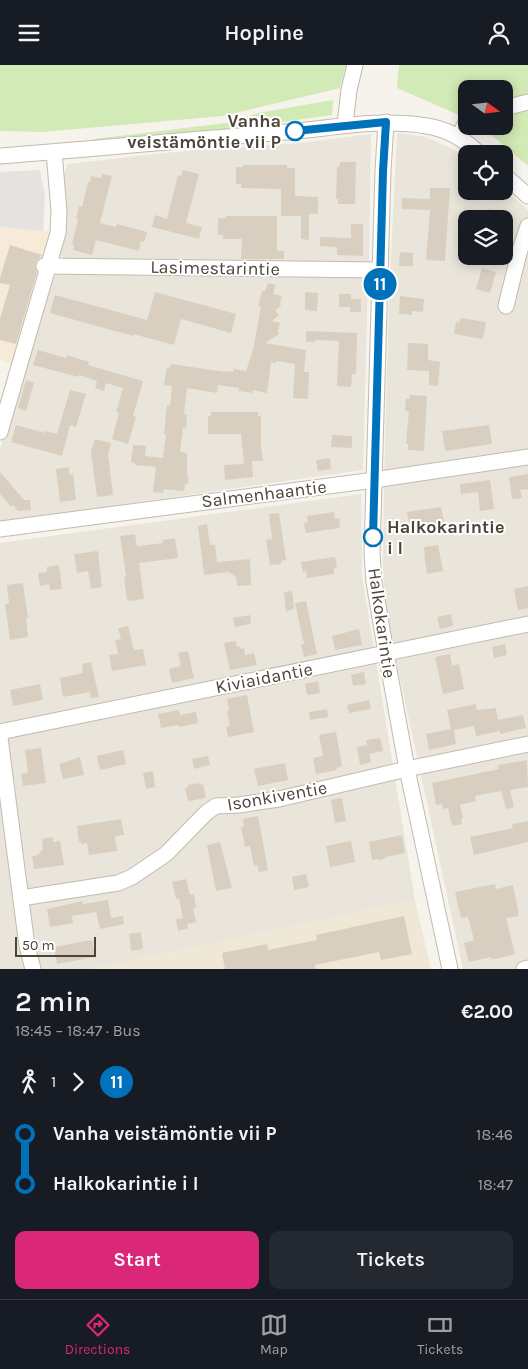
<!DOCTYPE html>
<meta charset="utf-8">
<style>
:root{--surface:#171b24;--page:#242831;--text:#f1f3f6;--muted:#9ea1a6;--line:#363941;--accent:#db2777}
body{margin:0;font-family:Karla,sans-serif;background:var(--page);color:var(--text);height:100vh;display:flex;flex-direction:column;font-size:19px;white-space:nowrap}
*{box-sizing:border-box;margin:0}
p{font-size:16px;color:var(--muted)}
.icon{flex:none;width:28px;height:28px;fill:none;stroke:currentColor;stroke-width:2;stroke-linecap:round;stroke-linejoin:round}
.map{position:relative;height:904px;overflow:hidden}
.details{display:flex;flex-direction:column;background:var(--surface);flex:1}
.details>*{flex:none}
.badge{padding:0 10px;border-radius:16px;font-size:18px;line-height:32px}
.needle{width:32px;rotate:105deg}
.controls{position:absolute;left:458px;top:15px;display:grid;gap:10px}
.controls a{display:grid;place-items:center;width:55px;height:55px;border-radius:10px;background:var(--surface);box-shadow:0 2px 12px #0003;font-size:25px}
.scale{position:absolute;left:15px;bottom:12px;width:81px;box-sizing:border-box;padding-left:5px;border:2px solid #4b4439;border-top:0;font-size:14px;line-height:18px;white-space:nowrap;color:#4b4439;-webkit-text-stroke:4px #fff;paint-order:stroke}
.map>.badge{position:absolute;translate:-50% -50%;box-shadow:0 0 0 2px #fff}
.legs{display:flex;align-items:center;gap:8px;height:55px;padding:0 15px;font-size:16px}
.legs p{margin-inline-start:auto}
.head{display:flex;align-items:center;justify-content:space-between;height:85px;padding:0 15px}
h1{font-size:28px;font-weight:600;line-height:38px}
.cta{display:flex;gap:10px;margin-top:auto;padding:10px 15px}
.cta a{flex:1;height:58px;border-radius:10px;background:var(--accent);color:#fff;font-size:20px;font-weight:600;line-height:58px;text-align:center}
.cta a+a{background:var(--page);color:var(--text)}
ul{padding:0 15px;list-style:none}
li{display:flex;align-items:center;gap:18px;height:50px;font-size:19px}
li i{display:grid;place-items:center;width:8px;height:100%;margin:0 6px;background:currentColor}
li i::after{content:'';width:12px;height:12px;margin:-6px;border:4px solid;border-radius:50%;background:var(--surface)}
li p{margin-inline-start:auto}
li:first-child i{background:linear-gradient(#0000 50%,currentColor 0)}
li:last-child i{background:linear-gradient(currentColor 50%,#0000 0)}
header{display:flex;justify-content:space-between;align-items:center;height:65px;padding:0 15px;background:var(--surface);font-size:22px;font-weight:600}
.tabs{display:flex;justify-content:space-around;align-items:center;height:70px;border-top:1px solid var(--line);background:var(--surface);font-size:14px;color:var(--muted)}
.tabs a{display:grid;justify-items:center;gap:2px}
.tabs .active{color:var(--accent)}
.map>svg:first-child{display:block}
</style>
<header><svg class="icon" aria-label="menu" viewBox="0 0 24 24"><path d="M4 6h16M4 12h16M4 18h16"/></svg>Hopline<svg class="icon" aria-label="person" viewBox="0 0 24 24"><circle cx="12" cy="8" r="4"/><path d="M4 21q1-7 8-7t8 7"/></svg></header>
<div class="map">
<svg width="528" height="904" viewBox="0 0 528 904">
<rect width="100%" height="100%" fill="#f6f3ec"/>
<g fill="#eae5da" fill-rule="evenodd">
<path d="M397,68L426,72L453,84L466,93V126H504V124L528,145V904H463L386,549L383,504L384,416L389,233ZM466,154H504V191H466Z"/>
<polygon points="371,69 369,197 321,200 146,194 75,198 66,195 60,190 59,185 63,112 68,99 184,86 301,78"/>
<polygon points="158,209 368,213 363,405 0,457 0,385 51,212 57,210"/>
<polygon points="361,429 362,511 415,835 92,904 0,904 0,478"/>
</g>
<polygon fill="#f7ead8" points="0,162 51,167 16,300 0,295"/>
<polygon fill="#efe8d6" points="415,835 431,904 92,904"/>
<g fill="#d2eab5">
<polygon points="0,0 346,0 340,23 223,51 42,67 0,66"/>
<polygon points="399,0 528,0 528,101 481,61 504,61 504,24 466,24 466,53 397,23"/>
<polygon points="333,35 332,50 230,64 94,76 94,74 226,58 258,48"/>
</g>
<polygon fill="#e5e3e0" points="40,105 45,132 43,166 0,162 0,107"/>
<g fill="#d8cfc1">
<polygon points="340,97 356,97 355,139 338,139 338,134 336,134 337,102 339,102"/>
<polygon points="243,100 287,100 287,103 295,103 295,131 318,132 318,149 309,149 309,175 301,174 301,151 281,151 281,124 241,123 241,119 236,119 236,102 243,102"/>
<polygon points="183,105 199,109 186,158 202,162 199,174 152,162 155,150 167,154 178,110 181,111"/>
<polygon points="102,109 112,111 100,158 116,162 117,159 147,167 144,177 141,176 139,186 96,175 92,190 73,185 74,180 72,179 78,154 76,154 79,141 82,142 88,117 90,117 91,111 101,113"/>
<polygon points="430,123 450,123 445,196 426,195 430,145 402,144 402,133 430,134"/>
<polygon points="488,144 513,152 513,154 485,154"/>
<polygon points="226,151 277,151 277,186 284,186 284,194 241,194 242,174 223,174 223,170 218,170 218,153 226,153"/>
<polygon points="351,159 363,159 363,191 337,190 337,182 320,181 320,172 351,173"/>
<polygon points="10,180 42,190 36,197 35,201 37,207 16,279 0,275 0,254 10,220 0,218 0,213"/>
<polygon points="400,187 413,188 413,201 399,201"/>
<polygon points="482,203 496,207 490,228 476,224"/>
<polygon points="268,218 276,220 273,229 282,231 280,238 281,241 275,245 279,250 272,256 280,258 278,266 279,269 265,278 306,285 304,307 309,307 308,334 293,333 295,299 276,296 276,298 271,297 267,328 253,325 253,328 239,326 239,323 218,320 217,328 187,323 184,349 187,349 186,364 183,363 180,387 187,388 187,410 188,410 188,419 185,419 184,426 164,424 163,428 153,427 156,402 135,400 135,398 131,397 133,380 146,381 145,391 163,393 166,370 164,369 167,340 170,340 172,321 164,320 167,302 170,303 171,299 225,307 225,306 233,307 234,304 246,306 253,285 261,242 258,241 262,226 265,226"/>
<polygon points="155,227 236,249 231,268 181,254 174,280 133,269 133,271 50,248 55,230 147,255"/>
<polygon points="305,227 318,228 317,246 305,245"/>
<polygon points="339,229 351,229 351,234 361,234 361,247 350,247 350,242 339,242"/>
<polygon points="400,231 424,234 423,247 412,246 412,250 399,249"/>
<polygon points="460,253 486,257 483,274 454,269 456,257 459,258"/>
<polygon points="306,266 357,268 356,309 352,309 351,322 337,321 339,276 315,275 315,277 306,277"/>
<polygon points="408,278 428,279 428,295 440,297 438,321 429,320 429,306 407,305"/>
<polygon points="38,285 66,293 67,290 89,297 88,300 143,316 133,351 136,352 128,379 112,374 119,348 116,347 123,323 106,318 104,326 95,323 97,316 79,310 78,312 33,300"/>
<polygon points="26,315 34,318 26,346 18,343"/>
<polygon points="70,325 86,329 76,362 70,360 62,391 11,377 16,360 45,368 45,366 57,369"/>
<polygon points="410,330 427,331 424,386 408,385 408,379 406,379 409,346 405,346 406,334 410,334"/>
<polygon points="211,347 258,347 258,351 261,351 261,381 263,396 252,396 253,412 225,415 224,400 244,399 241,369 208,369 208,351 211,351"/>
<polygon points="489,360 492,379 445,386 442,366"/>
<polygon points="332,370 352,371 352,383 331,382"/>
<polygon points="95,374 111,378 108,389 113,430 97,432 91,387"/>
<polygon points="330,393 331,404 318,406 316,395"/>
<polygon points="69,402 70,410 73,409 76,435 60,437 56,404"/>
<polygon points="0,407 24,435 30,435 31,445 18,446 13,440 11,442 0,429"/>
<polygon points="528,409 528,424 520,425 522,433 512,434 509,412"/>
<polygon points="490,415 494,444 480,446 478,427 461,429 460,419"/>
<polygon points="441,442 444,457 410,463 407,447"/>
<polygon points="334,447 335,454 339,453 340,463 306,468 304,458 308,457 307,451"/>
<polygon points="279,448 286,495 281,496 281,499 270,500 266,475 272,474 269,449"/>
<polygon points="207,459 210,480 215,480 217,497 250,494 251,520 237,521 236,512 229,507 204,510 198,461"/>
<polygon points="135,469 137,481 163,478 162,475 175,473 178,493 139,498 144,534 130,536 127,535 124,512 126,511 120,471"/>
<polygon points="438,480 443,506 427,509 424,490 425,490 424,482"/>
<polygon points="98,486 102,522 91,524 88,506 77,508 74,489"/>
<polygon points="335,492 337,502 334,503 334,509 307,513 306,506 303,507 301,497"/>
<polygon points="59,500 62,524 50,525 49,519 40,521 38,508 47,507 47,502"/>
<polygon points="23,518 28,553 26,553 28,572 10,575 5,539 9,538 7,520"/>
<polygon points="528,521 528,543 518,545 514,524"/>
<polygon points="292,526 294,543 286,547 284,527"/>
<polygon points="306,536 317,589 304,592 301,580 304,579 295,538"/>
<polygon points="451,549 453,561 440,564 437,552"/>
<polygon points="250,550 251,559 235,562 233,553"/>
<polygon points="128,561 134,585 143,584 146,600 112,606 109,590 118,589 115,575 121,574 118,563"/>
<polygon points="359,564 362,580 335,585 332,571"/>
<polygon points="236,576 237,582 240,581 241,584 244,583 245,590 254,588 257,600 230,605 224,578"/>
<polygon points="505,579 507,590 494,593 492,582"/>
<polygon points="188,586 194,613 172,618 169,604 181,601 178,588"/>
<polygon points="450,589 452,601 459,599 464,624 443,629 435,592"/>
<polygon points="91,597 99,632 91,633 90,627 63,632 60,613 83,608 82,599"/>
<polygon points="364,607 366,619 353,621 351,610"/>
<polygon points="318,616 320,628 307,630 305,619"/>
<polygon points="40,619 43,635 13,641 10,625"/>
<polygon points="247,630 254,667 228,672 226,662 230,661 227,646 229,645 227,634"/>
<polygon points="369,635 371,644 349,648 347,640"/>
<polygon points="476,639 477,645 496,643 498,655 523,650 526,663 500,669 500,666 476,671 474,661 454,665 456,679 429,685 426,669 451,664 447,645"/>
<polygon points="327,644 328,652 310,655 309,647"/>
<polygon points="179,645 180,650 196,647 198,658 179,662 178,660 161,663 158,649"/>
<polygon points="336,667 342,701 336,703 337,705 316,709 313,693 323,691 319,670"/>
<polygon points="380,673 383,686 369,689 371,697 360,700 357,682 367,680 366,675"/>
<polygon points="41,683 46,718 23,721 21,709 28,708 25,685"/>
<polygon points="123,685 126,699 100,705 97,691"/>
<polygon points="208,691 210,700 194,704 192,694"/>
<polygon points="80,692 84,710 63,714 59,699"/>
<polygon points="527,695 528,722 510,725 514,742 506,744 501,726 475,731 476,736 460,740 463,753 461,754 462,759 452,761 448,743 443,744 442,739 436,740 432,718 499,704 498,700"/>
<polygon points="285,698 288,715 258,721 254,704"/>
<polygon points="153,706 155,722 146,724 143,708"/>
<polygon points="199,718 199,720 203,719 206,733 188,736 185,723 188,722 188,720"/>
<polygon points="342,733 346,756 335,758 331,735"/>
<polygon points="258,751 268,805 259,807 257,800 254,801 250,781 245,782 241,762 244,762 243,754"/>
<polygon points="121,754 124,770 115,771 117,786 89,790 87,778 81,779 81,777 79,777 77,761"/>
<polygon points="528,756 528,777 474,790 470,772 513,763 512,759"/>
<polygon points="402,770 405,788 386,792 384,794 380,795 377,794 372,795 369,777"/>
<polygon points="53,772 53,777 60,776 64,800 34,804 32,791 38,790 43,784 42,774"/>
<polygon points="351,776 355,797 330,802 326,781"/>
<polygon points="220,777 232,823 216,826 207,780"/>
<polygon points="306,809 309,822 294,825 292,812"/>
<polygon points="186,814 190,830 194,829 196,842 193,843 196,857 187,859 188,863 178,866 176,854 183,853 179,833 176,834 172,817"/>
<polygon points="495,819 496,824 513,820 519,851 506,853 515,889 496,894 491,894 491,892 469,897 464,878 474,875 468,852 461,853 455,827"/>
<polygon points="108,835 111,853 123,851 124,859 100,864 96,847 72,851 73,858 50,862 47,844 82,836 83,839"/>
<polygon points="404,851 412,889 381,895 379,887 315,900 316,904 225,904 222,888 267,879 268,885 317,875 316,870"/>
<polygon points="141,867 143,884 131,886 129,869"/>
<polygon points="92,875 95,892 57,899 54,882"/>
</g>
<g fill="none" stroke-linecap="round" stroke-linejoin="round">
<defs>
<g id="minor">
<polyline points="504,43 528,37"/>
<polyline points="386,57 383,106 372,488 374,517 386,588 407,704 450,904"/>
<polyline points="345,60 349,25 355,0"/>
<polyline points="458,72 466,58"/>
<path d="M0,91C96,84 192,74 287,67C334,63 380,53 427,61C448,64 465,75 480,89"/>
<polyline points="504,110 528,131"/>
<polyline points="44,201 380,205"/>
<polyline points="506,241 519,188 528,161"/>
<polyline points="0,367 58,168 59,146 54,87"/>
<polyline points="0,464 367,416 528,392"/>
<polyline points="0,667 528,559"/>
<polyline points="0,673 27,881 33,904"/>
<polyline points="21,833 118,818 132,812 166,789 207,747 216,741 239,740 279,734 407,704 528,679"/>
<polyline points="524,904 528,903"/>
</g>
</defs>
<use href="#minor" stroke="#c2bbae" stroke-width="17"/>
<use href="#minor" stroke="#fff" stroke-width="15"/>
</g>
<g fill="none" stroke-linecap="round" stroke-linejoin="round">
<defs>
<polyline id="line-1" points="295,66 386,57 383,106 373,472"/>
</defs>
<use href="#line-1" stroke="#fff" stroke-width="11"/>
<use href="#line-1" stroke="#0072bc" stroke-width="8"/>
</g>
<g fill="#fff" stroke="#0072bc" stroke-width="2.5">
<circle cx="295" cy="66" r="9"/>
<circle cx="373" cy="472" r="9"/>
</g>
<g text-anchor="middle" stroke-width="4" stroke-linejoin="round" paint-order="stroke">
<g font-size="18" font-weight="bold" fill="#4b4439" stroke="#fff" text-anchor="end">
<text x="281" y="62">Vanha<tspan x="281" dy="21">veistämöntie vii P</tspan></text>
<text x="387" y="468" text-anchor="start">Halkokarintie<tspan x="387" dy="21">i I</tspan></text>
</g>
<g font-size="18" fill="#4b4439" stroke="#fff">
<text transform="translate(215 203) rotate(1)" y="6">Lasimestarintie</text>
<text transform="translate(264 429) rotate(-7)" y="6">Salmenhaantie</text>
<text transform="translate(382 558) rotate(82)" y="6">Halkokarintie</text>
<text transform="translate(264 613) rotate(-11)" y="6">Kiviaidantie</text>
<text transform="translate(277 731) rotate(-10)" y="6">Isonkiventie</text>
</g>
</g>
</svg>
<div class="controls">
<a><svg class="needle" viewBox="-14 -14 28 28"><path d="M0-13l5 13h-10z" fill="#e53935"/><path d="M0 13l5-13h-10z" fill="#9ea1a6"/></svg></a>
<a><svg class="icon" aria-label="locate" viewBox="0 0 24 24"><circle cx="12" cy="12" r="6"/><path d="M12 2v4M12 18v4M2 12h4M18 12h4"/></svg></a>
<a><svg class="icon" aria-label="layers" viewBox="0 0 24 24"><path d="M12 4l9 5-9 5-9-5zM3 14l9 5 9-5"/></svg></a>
</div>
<div class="scale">50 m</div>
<b class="badge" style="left:380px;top:219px;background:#0072bc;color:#fff">11</b>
</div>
<section class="details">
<div class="head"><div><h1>2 min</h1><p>18:45 – 18:47 · Bus</p></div><b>€2.00</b></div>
<div class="legs"><svg class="icon" aria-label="walk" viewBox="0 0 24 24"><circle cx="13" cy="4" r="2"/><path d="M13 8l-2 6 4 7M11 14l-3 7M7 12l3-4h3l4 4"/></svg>1<svg class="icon" aria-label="forward" viewBox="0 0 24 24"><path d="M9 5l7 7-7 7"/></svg><b class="badge" style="background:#0072bc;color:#fff">11</b></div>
<ul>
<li><i style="color:#0072bc"></i><b>Vanha veistämöntie vii P</b><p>18:46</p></li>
<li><i style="color:#0072bc"></i><b>Halkokarintie i I</b><p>18:47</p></li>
</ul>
<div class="cta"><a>Start</a><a>Tickets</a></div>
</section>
<nav class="tabs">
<a class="active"><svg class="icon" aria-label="directions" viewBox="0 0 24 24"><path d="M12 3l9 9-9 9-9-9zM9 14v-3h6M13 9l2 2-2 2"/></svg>Directions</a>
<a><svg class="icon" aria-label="map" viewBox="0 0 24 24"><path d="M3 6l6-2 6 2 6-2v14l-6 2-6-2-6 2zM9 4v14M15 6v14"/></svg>Map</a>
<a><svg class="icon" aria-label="tickets" viewBox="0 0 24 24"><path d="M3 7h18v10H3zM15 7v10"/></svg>Tickets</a>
</nav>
